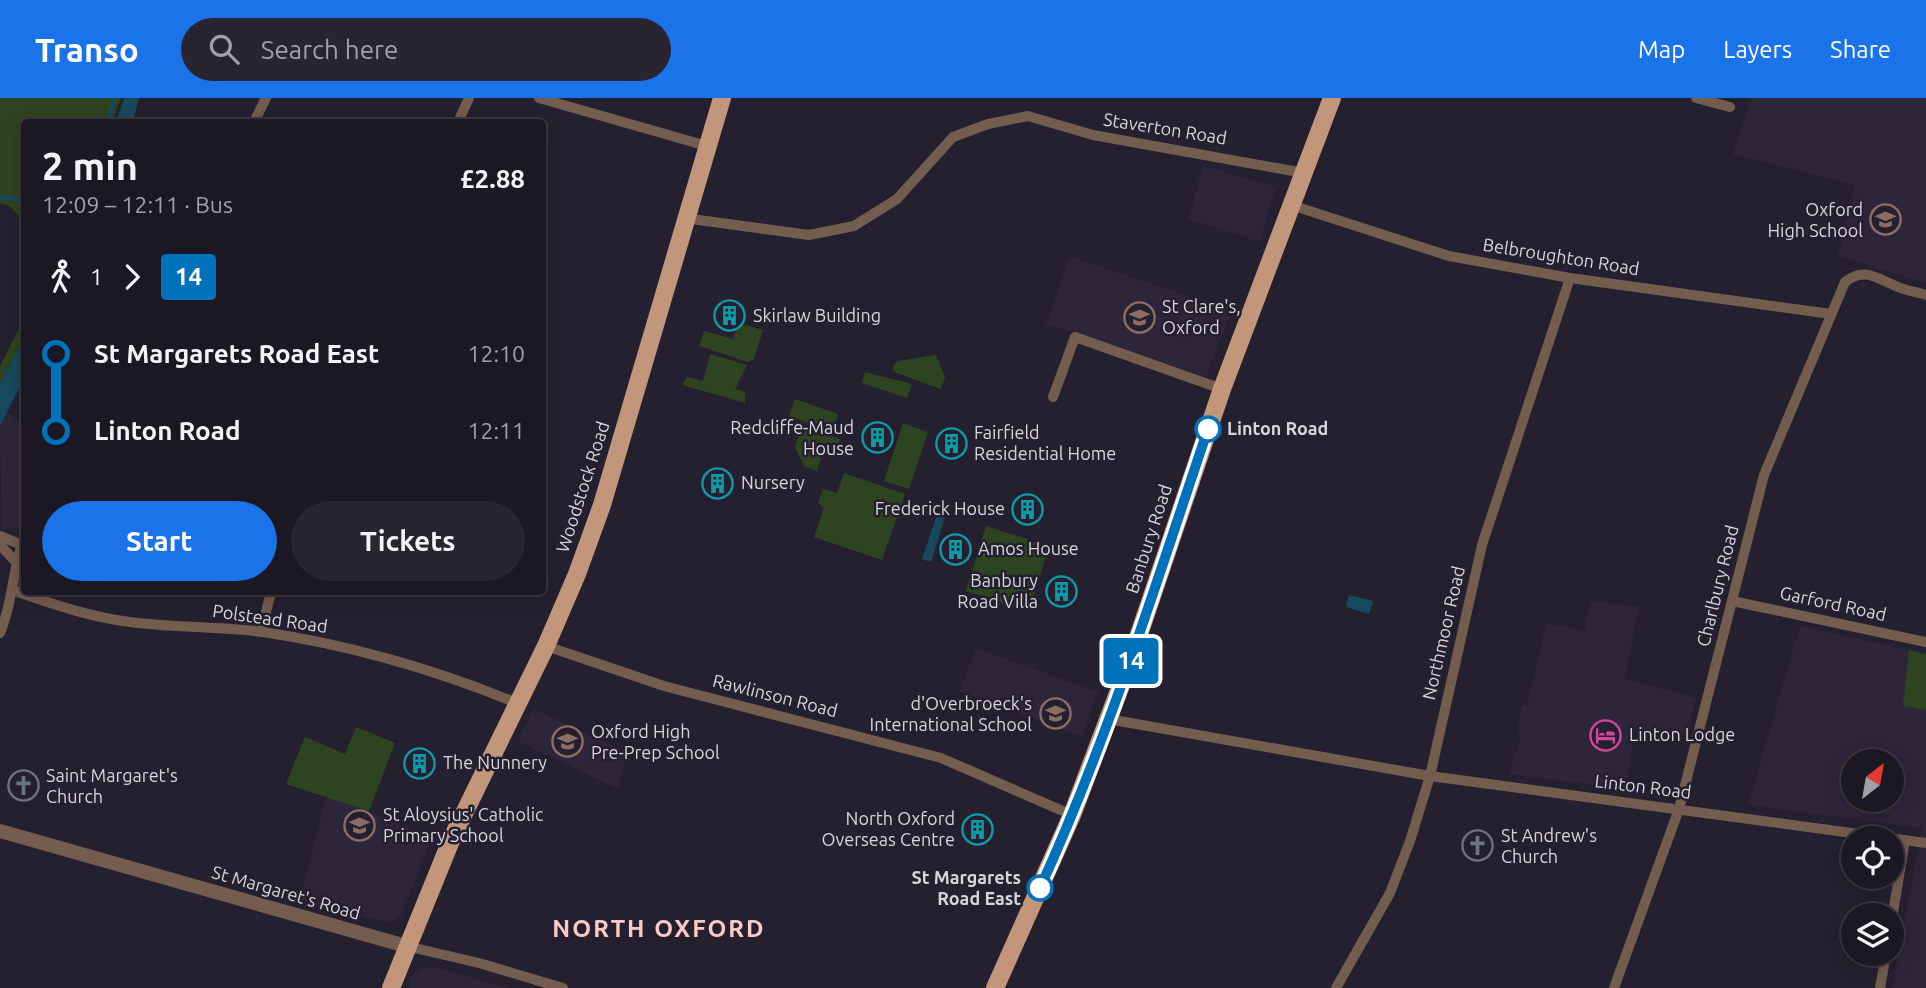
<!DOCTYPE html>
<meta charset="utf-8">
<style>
:root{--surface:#1c1823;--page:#292530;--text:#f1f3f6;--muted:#a0a0a6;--line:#3a3741;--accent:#1a73e8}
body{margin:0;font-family:Ubuntu,sans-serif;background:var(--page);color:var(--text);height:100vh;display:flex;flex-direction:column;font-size:26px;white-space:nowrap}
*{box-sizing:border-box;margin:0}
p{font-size:23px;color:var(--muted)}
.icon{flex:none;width:38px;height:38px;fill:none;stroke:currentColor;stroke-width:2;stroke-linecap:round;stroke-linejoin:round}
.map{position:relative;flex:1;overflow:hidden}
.side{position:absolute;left:21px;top:21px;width:525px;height:476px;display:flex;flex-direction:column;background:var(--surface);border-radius:7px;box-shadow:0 4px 18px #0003,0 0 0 2px var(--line)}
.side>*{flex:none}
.badge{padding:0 14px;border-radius:5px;font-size:24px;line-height:46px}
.needle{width:46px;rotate:31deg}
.controls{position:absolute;left:1841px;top:651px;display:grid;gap:14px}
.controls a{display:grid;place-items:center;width:63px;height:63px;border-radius:50%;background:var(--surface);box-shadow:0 4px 18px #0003,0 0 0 2px var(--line);font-size:35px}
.map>.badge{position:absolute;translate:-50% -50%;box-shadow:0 0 0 4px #fff}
.legs{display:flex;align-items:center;gap:10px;height:77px;padding:0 21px;font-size:23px}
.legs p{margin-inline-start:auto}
.overview{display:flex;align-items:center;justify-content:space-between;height:119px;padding:0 21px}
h1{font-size:38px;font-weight:700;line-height:52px}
.button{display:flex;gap:14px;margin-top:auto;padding:14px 21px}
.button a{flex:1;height:80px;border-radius:42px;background:var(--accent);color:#fff;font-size:28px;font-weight:700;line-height:80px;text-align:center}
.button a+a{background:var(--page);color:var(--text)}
ul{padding:0 21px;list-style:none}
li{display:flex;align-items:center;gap:24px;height:77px;font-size:26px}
li i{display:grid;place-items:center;width:10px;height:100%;margin:0 9px;background:currentColor}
li i::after{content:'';width:18px;height:18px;margin:-9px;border:5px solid;border-radius:50%;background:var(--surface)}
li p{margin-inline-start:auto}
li:first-child i{background:linear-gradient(#0000 50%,currentColor 0)}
li:last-child i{background:linear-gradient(currentColor 50%,#0000 0)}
header{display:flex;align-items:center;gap:42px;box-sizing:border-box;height:98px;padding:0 35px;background:var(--accent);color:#fff}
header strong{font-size:33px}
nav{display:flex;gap:38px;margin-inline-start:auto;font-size:24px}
.search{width:490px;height:63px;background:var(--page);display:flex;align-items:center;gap:18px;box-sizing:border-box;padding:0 24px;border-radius:38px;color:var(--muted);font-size:26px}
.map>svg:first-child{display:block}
</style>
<header>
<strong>Transo</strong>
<div class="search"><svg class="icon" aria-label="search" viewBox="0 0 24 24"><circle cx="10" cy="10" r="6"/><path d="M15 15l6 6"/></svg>Search here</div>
<nav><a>Map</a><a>Layers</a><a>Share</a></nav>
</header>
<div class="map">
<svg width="1926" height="890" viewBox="0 0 1926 890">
<rect width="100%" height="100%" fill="#25202f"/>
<g fill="#2d263b" fill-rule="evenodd">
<polygon points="1752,0 1926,0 1926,185 1838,158 1854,87 1733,56"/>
<polygon points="1203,68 1276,89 1260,144 1189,121"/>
<polygon points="1069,158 1232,213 1206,279 1046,226"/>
<polygon points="7,315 24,324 24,424 21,430 2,432 0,328"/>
<polygon points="1591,503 1639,509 1625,580 1696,600 1686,636 1635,630 1626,691 1509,676 1520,642 1517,631 1522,608 1527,608 1546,525 1584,533"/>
<path d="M1800,528L1926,556V890H1892L1922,730L1748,707ZM1853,663H1892V702H1853Z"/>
<polygon points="976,550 1098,594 1082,639 959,593"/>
<polygon points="534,611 627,654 618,691 518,643"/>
<polygon points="356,629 395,645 369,713 432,741 402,816 389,825 299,803 327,697 286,686 305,639 345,656"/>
<polygon points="434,869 508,890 408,890 412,878 420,871"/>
</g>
<g fill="#2e431f">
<polygon points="0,0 121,0 112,24 24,24 24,125 11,109 0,105"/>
<polygon points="24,221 24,240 0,286 0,268"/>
<polygon points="739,225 763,232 754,261 748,264 699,248 704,233 733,241"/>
<polygon points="710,256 747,267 735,291 745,294 745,305 682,287 687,279 703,283"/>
<polygon points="936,257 945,279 941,291 894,274 893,268 898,263"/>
<polygon points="865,274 912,286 907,300 862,285"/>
<polygon points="795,301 838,316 833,334 789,318"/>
<polygon points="903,325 928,334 909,391 884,383"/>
<polygon points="801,327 840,341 836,357 823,354 817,373 805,369 795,350"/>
<polygon points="844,375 905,396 882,462 814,439 824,410 818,405 823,391 837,395"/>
<polygon points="986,428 1049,448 1029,513 966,493"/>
<polygon points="1909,552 1926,556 1926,612 1903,608"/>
<polygon points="356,629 395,645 369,713 286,686 305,639 345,656"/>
</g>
<g fill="#17495c">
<polygon points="124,0 139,0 133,24 116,24"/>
<polygon points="24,240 24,281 0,328 0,286"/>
<polygon points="937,417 945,419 931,464 922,461"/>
<polygon points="1349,497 1373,503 1369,516 1346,509"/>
</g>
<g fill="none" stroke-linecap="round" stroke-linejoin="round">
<g stroke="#17495c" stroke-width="4.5">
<polyline points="107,24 115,0"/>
<polyline points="0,99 24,102"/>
</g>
<g stroke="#725d4f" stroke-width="10">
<polyline points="539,0 707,48"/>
<polyline points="1696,0 1730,9"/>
<polyline points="254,24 266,0"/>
<polyline points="458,24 469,0"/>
<polyline points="1291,107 1449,158 1570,180 1831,216"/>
<polyline points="684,120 809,137 854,128 897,101 953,39 988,26 1028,18 1093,37 1304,75"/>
<polyline points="1053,299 1075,239 1222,291"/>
<polyline points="0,438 22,447"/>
<polyline points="0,447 16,464"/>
<path d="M12,492C50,505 89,519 130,524C174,530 219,528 263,534C350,547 437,572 519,606"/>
<polyline points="1732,503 1926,544"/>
<polyline points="261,534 271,494"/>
<path d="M0,535C13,505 12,472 24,441"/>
<polyline points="546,548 664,588 941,660 1072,717"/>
<polyline points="1108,621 1430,678 1926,745"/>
<polyline points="1892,821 1905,742"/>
<polyline points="406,848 479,865 563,890"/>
<polyline points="1336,890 1390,795 1410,743 1430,678 1482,447 1570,180"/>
<path d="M1614,890L1679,711L1764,377L1845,184C1865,168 1877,181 1898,189C1907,193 1917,194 1926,197"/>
<polyline points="1880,890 1886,856"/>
</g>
<polyline stroke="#725d4f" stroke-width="14" points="0,733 406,848"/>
<g stroke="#c1967a" stroke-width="18">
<polyline points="391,890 452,740 546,548 577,476 602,407 722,0"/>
<polyline points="995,890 1072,717 1129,566 1222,291 1332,0"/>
</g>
</g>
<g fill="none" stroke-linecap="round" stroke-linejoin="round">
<defs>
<path id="line-1" d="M1040,790C1108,642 1156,485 1208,331"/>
</defs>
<use href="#line-1" stroke="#fff" stroke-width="16"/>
<use href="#line-1" stroke="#0072bc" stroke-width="10"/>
</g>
<defs>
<symbol id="school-ring" viewBox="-11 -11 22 22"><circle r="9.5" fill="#25202f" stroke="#8d6e63" stroke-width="1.5"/><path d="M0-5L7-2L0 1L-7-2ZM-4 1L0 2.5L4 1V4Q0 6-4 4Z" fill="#8d6e63"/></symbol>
<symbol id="building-ring" viewBox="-11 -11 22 22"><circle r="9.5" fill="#25202f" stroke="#0f9aa8" stroke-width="1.5"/><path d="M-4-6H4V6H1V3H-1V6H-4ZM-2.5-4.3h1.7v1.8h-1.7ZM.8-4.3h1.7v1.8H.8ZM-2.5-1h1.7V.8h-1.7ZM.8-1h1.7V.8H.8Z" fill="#0f9aa8"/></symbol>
<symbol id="hotel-ring" viewBox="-11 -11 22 22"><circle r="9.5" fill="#25202f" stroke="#d1479c" stroke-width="1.5"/><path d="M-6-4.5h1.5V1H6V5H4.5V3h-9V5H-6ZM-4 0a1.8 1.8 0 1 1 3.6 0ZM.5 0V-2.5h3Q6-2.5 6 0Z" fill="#d1479c"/></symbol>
<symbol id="church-ring" viewBox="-11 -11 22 22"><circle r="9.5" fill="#25202f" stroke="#6b7280" stroke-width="1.5"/><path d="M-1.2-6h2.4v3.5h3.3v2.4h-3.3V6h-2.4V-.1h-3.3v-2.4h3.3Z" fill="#6b7280"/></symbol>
</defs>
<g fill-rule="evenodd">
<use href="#school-ring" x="1868" y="104" width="35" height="35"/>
<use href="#building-ring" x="712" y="200" width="35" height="35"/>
<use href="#school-ring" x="1122" y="202" width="35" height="35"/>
<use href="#building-ring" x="860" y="322" width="35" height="35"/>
<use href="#building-ring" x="934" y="328" width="35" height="35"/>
<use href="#building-ring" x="700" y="368" width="35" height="35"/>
<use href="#building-ring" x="1010" y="394" width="35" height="35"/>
<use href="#building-ring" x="938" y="434" width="35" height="35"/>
<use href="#building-ring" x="1044" y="476" width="35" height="35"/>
<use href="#school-ring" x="1038" y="598" width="35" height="35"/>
<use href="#hotel-ring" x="1588" y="620" width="35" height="35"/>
<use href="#school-ring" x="550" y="626" width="35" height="35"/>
<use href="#building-ring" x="402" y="648" width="35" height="35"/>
<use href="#church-ring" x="6" y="670" width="35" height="35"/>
<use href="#school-ring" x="342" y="710" width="35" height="35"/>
<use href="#building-ring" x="960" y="714" width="35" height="35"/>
<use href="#church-ring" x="1460" y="730" width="35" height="35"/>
</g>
<g fill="#fff" stroke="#0072bc" stroke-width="3.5">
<circle cx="1208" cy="331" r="12"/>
<circle cx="1040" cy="790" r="12"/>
</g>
<g text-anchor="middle" stroke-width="5" stroke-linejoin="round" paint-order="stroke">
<g font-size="18" fill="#d7d4de" stroke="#25202f">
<text transform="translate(1165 31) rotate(9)" y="6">Staverton Road</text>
<text transform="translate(1561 159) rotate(9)" y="6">Belbroughton Road</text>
<text transform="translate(583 389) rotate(-72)" y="6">Woodstock Road</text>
<text transform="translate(1149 441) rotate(-72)" y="6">Banbury Road</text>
<text transform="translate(1718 488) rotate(-76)" y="6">Charlbury Road</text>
<text transform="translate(1833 506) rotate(12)" y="6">Garford Road</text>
<text transform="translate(270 521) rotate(8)" y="6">Polstead Road</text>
<text transform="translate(1444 535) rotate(-77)" y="6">Northmoor Road</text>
<text transform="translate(775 598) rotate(14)" y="6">Rawlinson Road</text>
<text transform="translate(1643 689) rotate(7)" y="6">Linton Road</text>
<text transform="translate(286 795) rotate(16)" y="6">St Margaret's Road</text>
</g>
<g font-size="18" fill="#d7d4de" stroke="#25202f" text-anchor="start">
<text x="1863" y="118" text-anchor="end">Oxford<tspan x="1863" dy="21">High School</tspan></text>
<text x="1162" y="215">St Clare's,<tspan x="1162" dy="21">Oxford</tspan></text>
<text x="753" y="224">Skirlaw Building</text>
<text x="854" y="336" text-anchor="end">Redcliffe-Maud<tspan x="854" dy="21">House</tspan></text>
<text x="974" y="341">Fairfield<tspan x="974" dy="21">Residential Home</tspan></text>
<text x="741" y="391">Nursery</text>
<text x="1005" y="417" text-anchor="end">Frederick House</text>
<text x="978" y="457">Amos House</text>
<text x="1038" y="489" text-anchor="end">Banbury<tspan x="1038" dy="21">Road Villa</tspan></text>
<text x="1032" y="612" text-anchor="end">d'Overbroeck's<tspan x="1032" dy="21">International School</tspan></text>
<text x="591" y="640">Oxford High<tspan x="591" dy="21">Pre-Prep School</tspan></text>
<text x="1629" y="643">Linton Lodge</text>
<text x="443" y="671">The Nunnery</text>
<text x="46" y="684">Saint Margaret's<tspan x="46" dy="21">Church</tspan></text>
<text x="383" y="723">St Aloysius' Catholic<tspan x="383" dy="21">Primary School</tspan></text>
<text x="955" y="727" text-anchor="end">North Oxford<tspan x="955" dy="21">Overseas Centre</tspan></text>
<text x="1501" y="744">St Andrew's<tspan x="1501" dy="21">Church</tspan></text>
</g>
<g font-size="18" font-weight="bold" fill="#d7d4de" stroke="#25202f" text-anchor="start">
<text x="1227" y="337">Linton Road</text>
<text x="1021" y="786" text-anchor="end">St Margarets<tspan x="1021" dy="21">Road East</tspan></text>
</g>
<g font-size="24" font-weight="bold" letter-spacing="2" fill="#fdc9c3" stroke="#25202f">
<text x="659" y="839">NORTH OXFORD</text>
</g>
</g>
</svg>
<div class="controls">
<a><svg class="needle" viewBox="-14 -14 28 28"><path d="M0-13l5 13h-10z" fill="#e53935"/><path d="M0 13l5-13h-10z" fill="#a0a0a6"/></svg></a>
<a><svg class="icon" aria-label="locate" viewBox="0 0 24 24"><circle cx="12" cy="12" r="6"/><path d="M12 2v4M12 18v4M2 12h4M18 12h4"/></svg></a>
<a><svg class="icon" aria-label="layers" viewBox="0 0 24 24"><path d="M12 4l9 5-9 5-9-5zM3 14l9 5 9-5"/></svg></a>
</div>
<b class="badge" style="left:1131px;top:563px;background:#0072bc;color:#fff">14</b>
<section class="side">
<div class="overview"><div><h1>2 min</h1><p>12:09 – 12:11 · Bus</p></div><b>£2.88</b></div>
<div class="legs"><svg class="icon" aria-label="walk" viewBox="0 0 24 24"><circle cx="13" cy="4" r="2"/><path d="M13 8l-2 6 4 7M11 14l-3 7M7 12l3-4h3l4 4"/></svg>1<svg class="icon" aria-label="forward" viewBox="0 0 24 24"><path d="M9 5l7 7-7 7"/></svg><b class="badge" style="background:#0072bc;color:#fff">14</b></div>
<ul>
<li><i style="color:#0072bc"></i><b>St Margarets Road East</b><p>12:10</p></li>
<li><i style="color:#0072bc"></i><b>Linton Road</b><p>12:11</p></li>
</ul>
<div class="button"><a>Start</a><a>Tickets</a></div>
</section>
</div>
